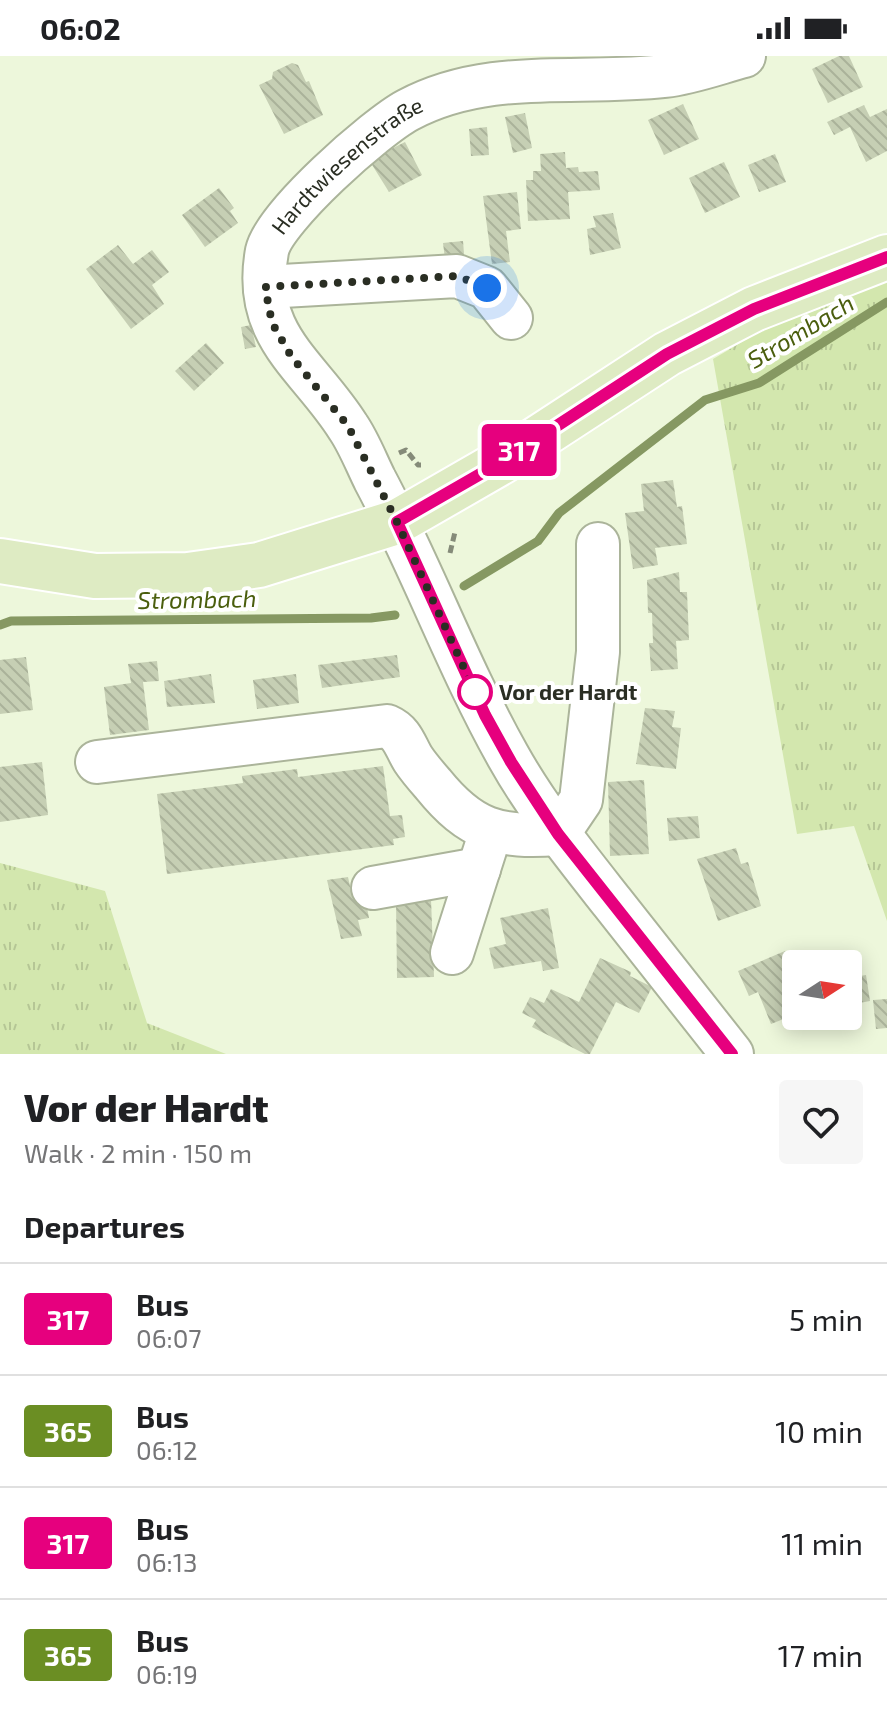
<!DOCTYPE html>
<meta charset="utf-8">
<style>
:root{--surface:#fff;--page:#f6f6f6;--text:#202124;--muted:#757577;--line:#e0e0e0}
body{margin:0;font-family:"Exo 2",sans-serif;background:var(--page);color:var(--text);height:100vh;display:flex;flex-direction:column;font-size:30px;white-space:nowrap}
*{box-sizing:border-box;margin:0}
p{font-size:26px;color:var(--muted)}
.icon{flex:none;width:44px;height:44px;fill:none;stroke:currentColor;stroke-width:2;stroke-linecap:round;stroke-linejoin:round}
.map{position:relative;height:998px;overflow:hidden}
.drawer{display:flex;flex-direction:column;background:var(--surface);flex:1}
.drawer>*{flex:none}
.badge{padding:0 16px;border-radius:6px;font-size:28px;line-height:52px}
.needle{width:52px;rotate:78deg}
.tools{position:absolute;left:782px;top:894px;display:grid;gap:16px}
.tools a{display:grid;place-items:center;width:80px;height:80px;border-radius:8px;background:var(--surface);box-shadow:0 4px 20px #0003;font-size:40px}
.you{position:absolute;width:40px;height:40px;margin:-20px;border:6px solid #fff;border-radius:50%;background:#1a73e8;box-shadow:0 0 0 12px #1a73e833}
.map>.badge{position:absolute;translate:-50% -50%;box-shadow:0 0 0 4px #fff}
h2{padding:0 24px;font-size:30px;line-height:72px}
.round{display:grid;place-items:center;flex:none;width:84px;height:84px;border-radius:8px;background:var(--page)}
.overview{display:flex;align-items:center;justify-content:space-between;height:136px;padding:0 24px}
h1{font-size:38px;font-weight:800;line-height:60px}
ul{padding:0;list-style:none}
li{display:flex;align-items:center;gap:24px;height:112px;padding:0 24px;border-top:2px solid var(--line)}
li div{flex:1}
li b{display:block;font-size:30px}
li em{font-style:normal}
li .badge{min-width:88px;font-weight:700;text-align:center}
.status{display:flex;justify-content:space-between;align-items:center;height:56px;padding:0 40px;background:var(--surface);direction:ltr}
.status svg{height:22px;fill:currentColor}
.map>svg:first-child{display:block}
</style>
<div class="status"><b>06:02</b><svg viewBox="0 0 49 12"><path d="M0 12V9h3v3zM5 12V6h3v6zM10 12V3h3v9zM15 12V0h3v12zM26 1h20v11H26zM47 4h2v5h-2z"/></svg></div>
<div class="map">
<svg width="887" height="998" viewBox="0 0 887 998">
<defs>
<pattern id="grass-tufts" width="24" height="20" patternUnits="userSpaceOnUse" patternTransform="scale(2)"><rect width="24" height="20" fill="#d3e7ae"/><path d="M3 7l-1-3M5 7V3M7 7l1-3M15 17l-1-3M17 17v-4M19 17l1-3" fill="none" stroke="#b5c695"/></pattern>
<pattern id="building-back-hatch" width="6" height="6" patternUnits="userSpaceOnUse" patternTransform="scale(2)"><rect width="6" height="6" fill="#c6cfb4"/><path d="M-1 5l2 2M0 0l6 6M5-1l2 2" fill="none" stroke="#aab29a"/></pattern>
</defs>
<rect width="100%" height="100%" fill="#edf7db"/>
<g fill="url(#grass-tufts)">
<polygon points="887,222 887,865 854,770 797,778 713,303 771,269"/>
<polygon points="0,807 105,835 147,967 226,998 0,998"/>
</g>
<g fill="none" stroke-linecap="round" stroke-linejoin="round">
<g stroke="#869862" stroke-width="9">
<polyline points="464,530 538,485 559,457 705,344 759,327 887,246"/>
<polyline points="0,569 11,565 371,562 395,559"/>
</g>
</g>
<g fill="url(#building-back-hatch)">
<polygon points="839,0 849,0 863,31 828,47 812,13"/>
<polygon points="292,7 298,9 306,26 309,25 323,59 284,78 259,29 272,23 273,16"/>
<polygon points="683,48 699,83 664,99 648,64"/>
<polygon points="864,49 870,61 887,53 887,95 866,106 850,71 834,79 827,66"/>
<polygon points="525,57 532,92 513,97 505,61"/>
<polygon points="487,71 489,99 471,100 469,73"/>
<polygon points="405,86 422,119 389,136 369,104"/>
<polygon points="565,96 566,112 578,111 579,116 598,115 600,134 568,136 570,163 528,165 526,124 533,124 533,115 541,115 540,98"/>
<polygon points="775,98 786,126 759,136 748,109"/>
<polygon points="724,106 740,141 705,157 689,122"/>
<polygon points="219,132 234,152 230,155 238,167 205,191 182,159"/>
<polygon points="517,136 521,173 506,175 510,206 492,208 483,140"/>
<polygon points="613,157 621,192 590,199 587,173 596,171 593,160"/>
<polygon points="463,185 465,210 446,211 443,187"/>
<polygon points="118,189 133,208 152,194 169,216 152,229 164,248 131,273 86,213"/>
<polygon points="251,269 256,291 245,293 241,271"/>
<polygon points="206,287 224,307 194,335 175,315"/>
<polygon points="673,424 677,451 682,450 687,488 655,492 658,509 633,513 625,457 644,455 641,428"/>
<polygon points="679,516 680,536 687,536 689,584 676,585 678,613 651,615 649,587 653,587 652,557 648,557 647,524"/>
<polygon points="397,599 400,621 322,632 318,609"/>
<polygon points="26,601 33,654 0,658 0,604"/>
<polygon points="157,605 159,625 143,626 149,674 110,679 104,631 131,627 128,608"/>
<polygon points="211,618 215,647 167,651 164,625"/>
<polygon points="296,618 299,647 257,653 253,624"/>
<polygon points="645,652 675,655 672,671 681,672 676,713 636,708"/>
<polygon points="42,706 48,759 0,766 0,711"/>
<polygon points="383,710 390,760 402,759 405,781 393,783 394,789 167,818 157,738 243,727 242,720 297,713 298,721"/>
<polygon points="644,724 649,798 610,800 608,726"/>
<polygon points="698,760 700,782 669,785 667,762"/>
<polygon points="736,792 741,808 748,806 761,850 718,865 697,803"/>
<polygon points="348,821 352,839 364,836 369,862 358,864 362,880 341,883 327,824"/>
<polygon points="431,843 434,921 397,922 396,844"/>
<polygon points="548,852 559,912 543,915 541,905 494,913 489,892 506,888 500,862"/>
<polygon points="785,895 796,921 796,958 771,968 758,936 749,940 738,915"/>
<polygon points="600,902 631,916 630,920 652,931 639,957 616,946 590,998 585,998 532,971 536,964 522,957 530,941 544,947 551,933 579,946"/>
<polygon points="866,919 870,945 848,949 848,922"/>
<polygon points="887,943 887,972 876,973 873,944"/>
</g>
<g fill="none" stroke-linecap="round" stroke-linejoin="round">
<defs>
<g id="minor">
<polyline points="265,231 457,220 487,232 511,262"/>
<path d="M97,706L387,670C403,677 405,690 413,703C419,712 426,720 433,728C471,775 498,782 558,778L581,744L598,596V488"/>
<polyline points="373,832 479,813"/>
<polyline points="452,897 491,775"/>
<path id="s1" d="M732,998C692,947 652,896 612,846C575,799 537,752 508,700C458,611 423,514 375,424C366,406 359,387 348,371C309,309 251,280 267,195C274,161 376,71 408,54C489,11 578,30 665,20C691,17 718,7 744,0"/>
</g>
<polyline id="major" points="0,505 95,520 188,519 259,509 397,466 503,405 667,298 754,253 887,201"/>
</defs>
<use href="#minor" stroke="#abb49a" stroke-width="46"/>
<use href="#major" stroke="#fff" stroke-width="48"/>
<g stroke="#858b79" stroke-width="5" stroke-dasharray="8 4" stroke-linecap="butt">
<polyline points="399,397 406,394 418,409 421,409"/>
<polyline points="450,497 455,476"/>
</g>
<use href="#minor" stroke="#fff" stroke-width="42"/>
<use href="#major" stroke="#deebc3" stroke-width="44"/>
</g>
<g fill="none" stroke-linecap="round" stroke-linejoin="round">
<defs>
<polyline id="line" points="732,998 558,778 511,706 485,659 397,466 503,405 667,298 754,253 887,201"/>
</defs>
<use href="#line" stroke="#fff" stroke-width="18"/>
<use href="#line" stroke="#e6007e" stroke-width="12"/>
<polyline stroke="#2a2e23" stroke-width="8" stroke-dasharray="0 14.4" points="475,636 397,466 348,370 291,300 272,267 265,231 457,220 487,232"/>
</g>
<circle fill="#fff" stroke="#e6007e" stroke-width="4" cx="475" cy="636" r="16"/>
<g text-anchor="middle" stroke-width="8" stroke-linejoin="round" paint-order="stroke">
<g font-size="22" fill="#2a2e23" stroke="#fff">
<text dy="8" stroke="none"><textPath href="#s1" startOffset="1060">Hardtwiesenstraße</textPath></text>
</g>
<g font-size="22" font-weight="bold" fill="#2a2e23" stroke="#fff" text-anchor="start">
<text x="499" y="644">Vor der Hardt</text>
</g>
<g font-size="24" font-style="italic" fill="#4a5e0d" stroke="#fff">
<text transform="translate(801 276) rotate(-31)" y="8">Strombach</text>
<text transform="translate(197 544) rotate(-1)" y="8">Strombach</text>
</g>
</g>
</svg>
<div class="tools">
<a><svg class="needle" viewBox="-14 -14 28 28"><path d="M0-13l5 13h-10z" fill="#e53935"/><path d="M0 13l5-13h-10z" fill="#757577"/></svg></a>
</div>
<div class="you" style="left:487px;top:232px"></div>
<b class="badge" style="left:519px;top:394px;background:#e6007e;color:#fff">317</b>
</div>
<section class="drawer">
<div class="overview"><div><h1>Vor der Hardt</h1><p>Walk · 2 min · 150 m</p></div><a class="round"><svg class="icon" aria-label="heart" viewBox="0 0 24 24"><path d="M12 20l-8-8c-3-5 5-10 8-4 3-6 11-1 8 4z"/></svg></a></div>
<h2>Departures</h2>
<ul>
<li><span class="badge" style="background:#e6007e;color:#fff">317</span><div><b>Bus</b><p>06:07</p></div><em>5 min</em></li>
<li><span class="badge" style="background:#6b8e23;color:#fff">365</span><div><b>Bus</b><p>06:12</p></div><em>10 min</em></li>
<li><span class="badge" style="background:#e6007e;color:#fff">317</span><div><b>Bus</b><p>06:13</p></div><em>11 min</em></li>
<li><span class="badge" style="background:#6b8e23;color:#fff">365</span><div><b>Bus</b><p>06:19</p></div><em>17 min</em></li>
</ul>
</section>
